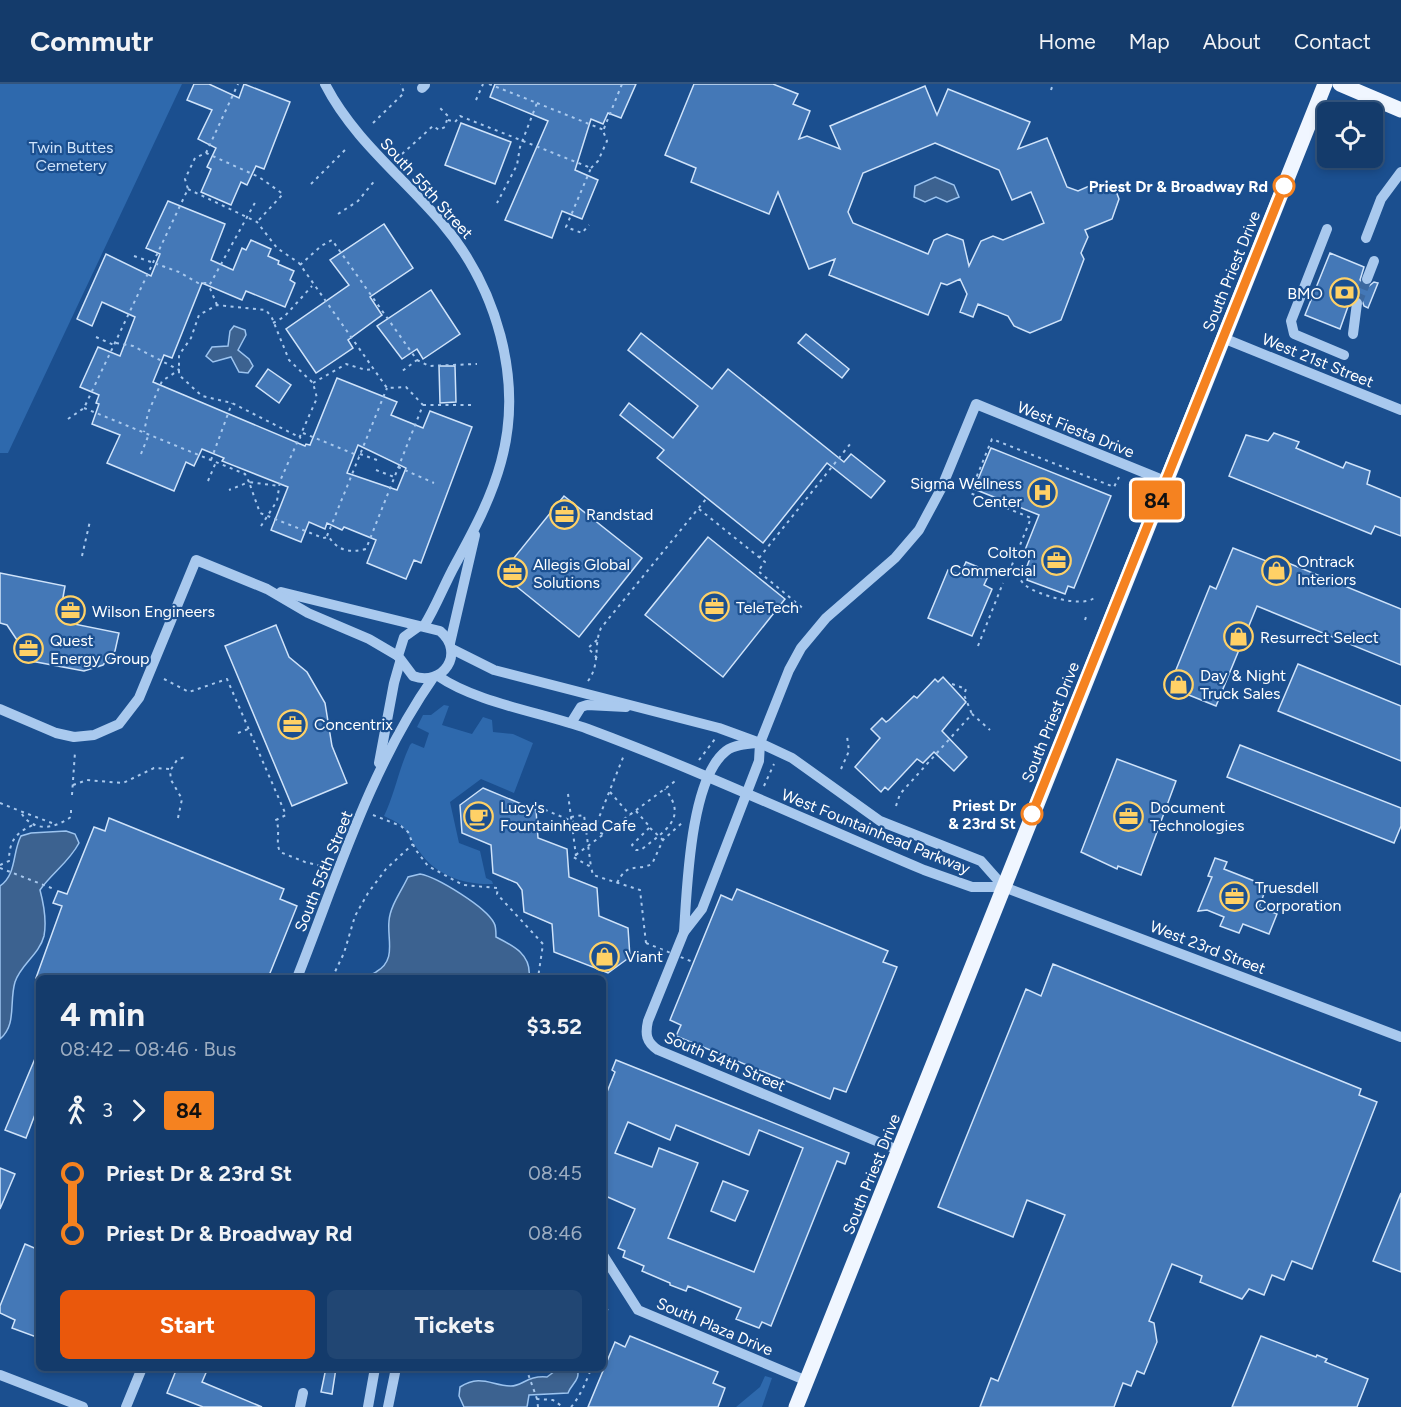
<!DOCTYPE html>
<meta charset="utf-8">
<style>
:root{--surface:#143b6b;--page:#214673;--text:#f1f3f6;--muted:#9dadc1;--line:#33557e;--accent:#ea580c}
body{margin:0;font-family:Figtree,sans-serif;background:var(--page);color:var(--text);height:100vh;display:flex;flex-direction:column;font-size:22px;white-space:nowrap}
*{box-sizing:border-box;margin:0}
p{font-size:20px;color:var(--muted)}
.icon{flex:none;width:33px;height:33px;fill:none;stroke:currentColor;stroke-width:2;stroke-linecap:round;stroke-linejoin:round}
.map{position:relative;flex:1;overflow:hidden}
.drawer{position:absolute;left:36px;top:891px;width:570px;height:396px;display:flex;flex-direction:column;background:var(--surface);border-radius:9px;box-shadow:0 3px 9px #0003,0 0 0 2px var(--line)}
.drawer>*{flex:none}
.badge{padding:0 12px;border-radius:4px;font-size:21px;line-height:39px}
.tools{position:absolute;left:1317px;top:18px;display:grid;gap:12px}
.tools a{display:grid;place-items:center;width:66px;height:66px;border-radius:9px;background:var(--surface);box-shadow:0 3px 9px #0003,0 0 0 2px var(--line);font-size:30px}
.map>.badge{position:absolute;translate:-50% -50%;box-shadow:0 0 0 3px #fff}
.legs{display:flex;align-items:center;gap:9px;height:66px;padding:0 24px;font-size:20px}
.legs p{margin-inline-start:auto}
.head{display:flex;align-items:center;justify-content:space-between;height:102px;padding:0 24px}
h1{font-size:33px;font-weight:700;line-height:45px}
.button{display:flex;gap:12px;margin-top:auto;padding:12px 24px}
.button a{flex:1;height:69px;border-radius:9px;background:var(--accent);color:#fff;font-size:24px;font-weight:700;line-height:69px;text-align:center}
.button a+a{background:var(--page);color:var(--text)}
ul{padding:0 24px;list-style:none}
li{display:flex;align-items:center;gap:21px;height:60px;font-size:22px}
li i{display:grid;place-items:center;width:9px;height:100%;margin:0 8px;background:currentColor}
li i::after{content:'';width:15px;height:15px;margin:-8px;border:4px solid;border-radius:50%;background:var(--surface)}
li p{margin-inline-start:auto}
li:first-child i{background:linear-gradient(#0000 50%,currentColor 0)}
li:last-child i{background:linear-gradient(currentColor 50%,#0000 0)}
header{display:flex;align-items:center;gap:36px;box-sizing:border-box;height:84px;padding:0 30px;background:var(--surface);border-bottom:2px solid var(--line)}
header strong{font-size:28px}
nav{display:flex;gap:33px;margin-inline-start:auto;font-size:21px}
.map>svg:first-child{display:block}
</style>
<header>
<strong>Commutr</strong>
<nav><a>Home</a><a>Map</a><a>About</a><a>Contact</a></nav>
</header>
<div class="map">
<svg width="1401" height="1323" viewBox="0 0 1401 1323">
<rect width="100%" height="100%" fill="#1b4f8f"/>
<g fill="#2e69ad">
<polygon points="0,0 182,0 8,369 0,369"/>
<path d="M444,621L449,622L442,641L472,650L483,633L492,636L493,648L513,650L533,659L514,709L481,695L450,718L459,759L480,767L486,794L492,797L493,800C465,801 436,792 419,767C403,746 411,744 384,732C395,709 399,684 410,661L412,659L424,664L429,649L417,643L423,631H431Z"/>
<polygon points="765,1292 772,1294 762,1323 736,1323 760,1303"/>
</g>
<g fill="#3c6290" stroke="#9cc4f0" stroke-width="1.5">
<polygon points="935,93 954,101 959,113 947,118 936,113 925,118 914,113 915,102"/>
<polygon points="234,242 245,246 246,251 238,266 249,275 253,282 248,289 239,288 231,273 213,278 206,272 212,263 228,262 230,247"/>
<path d="M66,747L75,750L79,759C69,778 52,789 40,806C44,821 47,836 44,852C39,871 21,880 15,898C9,918 17,941 0,955V802C17,790 12,769 21,752L31,749Z"/>
<path d="M420,790C437,793 486,823 494,839C496,842 496,849 496,853C514,862 532,871 529,894H353C360,892 370,892 376,888C397,876 387,856 389,837C390,822 402,806 408,793Z"/>
<path d="M559,1284H577C581,1296 572,1299 568,1309L529,1311L527,1323H464L459,1312L460,1303C480,1290 491,1301 510,1302C521,1303 528,1291 547,1293Z"/>
</g>
<g fill="#4478b7" stroke="#cfe3fa" stroke-width="1.5" fill-rule="evenodd">
<polygon points="194,0 209,0 239,14 244,0 290,18 264,85 256,82 247,101 241,98 231,121 201,108 211,85 207,83 216,64 198,55 212,26 187,16"/>
<polygon points="495,0 636,0 621,34 608,29 603,40 591,35 575,86 598,96 582,135 562,127 552,154 505,136 548,37 490,13"/>
<path d="M694,0H773L798,10L793,20L810,27L799,55L807,52L840,65L830,42L925,2L937,31L948,5L1030,38L1018,65L1047,54L1067,103L1078,107L1096,99L1116,107L1119,115L1112,135L1085,146L1088,153L1081,169L1084,175L1061,236L1030,249L1014,242L1008,232L978,220L973,233L960,228L967,210L960,195L947,201L941,199L928,231L829,191L835,175L809,185L778,108L769,130L691,98L696,84L665,71ZM935,59L999,86L1012,116L1031,108L1044,139L1003,156L993,152L981,157L969,182L963,156L947,150L934,156L928,170L853,139L848,128L863,89Z"/>
<polygon points="461,39 511,58 495,100 445,81"/>
<path d="M168,117L225,140L211,176L233,186L242,164L246,166L251,156L271,165L268,172L279,177L278,180L294,187L290,196L295,199L285,223L246,207L242,216L202,199L172,274L164,271L153,298L305,362L306,360L310,361L337,294L397,318L391,331L423,344L430,327L472,343L421,479L414,476L406,495L367,479L376,456L344,443L342,446L327,439L325,445L309,438L301,458L271,446L288,403L222,377L224,374L202,365L194,382L186,378L174,407L107,379L120,351L92,340L99,320L96,319L99,311L80,303L98,263L120,272L135,233L102,218L92,242L77,235L106,170L151,192L160,170L146,164ZM358,361L406,384L397,406L347,389Z"/>
<polygon points="384,140 413,184 370,213 382,231 348,256 353,264 316,289 286,245 349,201 330,176"/>
<polygon points="1330,169 1364,183 1360,196 1364,202 1369,202 1374,198 1378,199 1368,224 1364,222 1361,213 1351,214 1340,245 1305,231"/>
<polygon points="431,206 460,250 423,275 417,265 402,275 377,242"/>
<polygon points="641,249 712,305 728,285 844,378 851,370 885,397 871,414 827,379 763,459 657,374 664,366 620,331 629,319 673,354 698,322 628,266"/>
<polygon points="806,250 849,285 842,294 798,259"/>
<polygon points="439,282 455,282 456,318 440,319"/>
<polygon points="268,285 291,301 279,319 256,302"/>
<polygon points="1274,349 1299,358 1296,364 1343,384 1346,378 1370,387 1367,400 1401,414 1401,452 1375,442 1371,450 1229,392 1246,351 1268,357"/>
<polygon points="991,364 1111,412 1074,504 1068,502 1065,510 1027,496 1030,487 1026,485 1032,469 1025,466 1039,431 974,405"/>
<polygon points="564,412 642,474 579,553 501,490"/>
<polygon points="708,453 785,515 723,593 645,531"/>
<polygon points="1233,464 1274,480 1276,474 1401,525 1401,581 1257,522 1216,622 1169,603 1210,502 1216,505"/>
<polygon points="966,478 990,488 984,501 992,505 972,552 928,534 948,486 960,491"/>
<polygon points="0,489 65,502 62,519 77,522 74,540 119,549 115,567 103,581 84,587 31,577 7,541 0,539"/>
<polygon points="276,541 289,573 307,588 325,619 332,662 347,699 292,722 225,562"/>
<polygon points="1298,580 1401,622 1401,677 1278,627"/>
<polygon points="943,593 966,618 942,647 967,673 954,687 934,668 923,679 917,675 888,706 885,703 881,708 855,683 880,654 871,645 882,634 886,638 889,636 914,612 917,614 935,595 938,598"/>
<polygon points="1240,661 1401,724 1401,742 1394,759 1227,693"/>
<polygon points="1117,675 1176,697 1141,791 1118,782 1117,785 1081,768"/>
<polygon points="483,704 536,726 538,754 567,765 569,793 597,804 599,832 628,844 630,873 608,889 554,868 552,840 524,828 522,806 517,799 493,789 491,761 462,749 460,721"/>
<polygon points="109,734 284,805 280,815 297,822 268,894 36,894 62,822 53,819 58,807 67,810 94,743 105,747"/>
<polygon points="1215,774 1227,778 1224,785 1267,802 1259,823 1277,830 1269,850 1243,840 1239,849 1220,842 1224,833 1207,826 1198,827 1212,793 1208,792"/>
<polygon points="737,805 888,867 883,878 897,883 846,1008 834,1004 830,1015 676,952 681,941 670,936 721,811 732,816"/>
<polygon points="1053,880 1361,1005 1359,1011 1377,1018 1312,1185 1292,1177 1284,1196 1272,1191 1264,1211 1249,1205 1242,1215 1200,1198 1202,1192 1172,1180 1149,1237 1154,1239 1157,1258 1144,1290 1137,1287 1131,1302 1123,1299 1114,1323 980,1323 991,1294 998,1297 1065,1131 1027,1116 1013,1153 938,1123 1026,905 1041,912"/>
<polygon points="39,965 39,1029 36,1028 26,1054 5,1046"/>
<path d="M616,976L849,1069L845,1080L837,1077L771,1242L762,1238L759,1244L736,1235L741,1224L688,1202L686,1207L670,1201V1199L642,1187L644,1182L623,1173L625,1167L618,1164L635,1125L603,1111V1018L615,988L612,986ZM628,1038L670,1056L676,1041L749,1071L759,1046L803,1064L754,1188L668,1154L698,1079L659,1064L652,1083L615,1069Z"/>
<polygon points="0,1084 15,1090 0,1125"/>
<polygon points="723,1097 748,1107 735,1137 711,1127"/>
<polygon points="1401,1109 1401,1188 1373,1177"/>
<polygon points="25,1160 39,1166 39,1254 12,1244 15,1236 0,1229 0,1222"/>
<polygon points="630,1252 718,1288 713,1299 725,1304 718,1323 588,1323 615,1258 625,1263"/>
<polygon points="1261,1252 1316,1273 1317,1271 1327,1275 1325,1278 1368,1295 1357,1323 1232,1323"/>
<polygon points="177,1284 208,1284 202,1298 262,1323 203,1323 167,1309"/>
<polygon points="326,1284 336,1284 332,1310 321,1308"/>
</g>
<g fill="none" stroke-linecap="round" stroke-linejoin="round">
<polyline stroke="#3d69a0" stroke-width="10" stroke-dasharray="10 5" stroke-linecap="butt" points="1357,219 1367,195"/>
<g stroke="#a9c9ee" stroke-width="2" stroke-dasharray="3 4.5" stroke-linecap="butt">
<polyline points="489,0 537,19 520,63 517,81 497,119"/>
<polyline points="1051,6 1053,0"/>
<polyline points="476,16 483,0"/>
<polyline points="537,19 604,46"/>
<polyline points="448,36 455,38 460,32 591,84 566,143 582,149 589,141"/>
<polyline points="373,39 404,9 401,0"/>
<polyline points="206,69 238,0"/>
<polyline points="402,70 433,42 439,46 445,43 448,32 438,22"/>
<polyline points="591,84 598,77 607,57 603,47 622,0"/>
<polyline points="311,100 348,63"/>
<path d="M188,105L257,138L277,164L299,179L387,304L406,303L423,321L366,465C350,469 338,467 329,453L323,454L260,429L249,398L279,402"/>
<polyline points="338,130 358,117 376,95"/>
<polyline points="134,172 179,188 198,199 210,199"/>
<polyline points="300,181 321,162 332,156 417,276 401,288"/>
<polyline points="217,221 209,202 257,115"/>
<polyline points="273,239 284,233 312,202"/>
<polyline points="96,253 114,261"/>
<polyline points="116,259 133,262 179,286 162,297 148,329 144,348"/>
<polyline points="417,276 429,282 477,280"/>
<polyline points="313,299 346,280 366,286 373,285"/>
<polyline points="423,321 475,321"/>
<polyline points="84,324 245,390 249,398 229,406"/>
<polyline points="68,335 84,324 188,105 185,95 195,74 206,69 259,93 283,110 257,138"/>
<polyline points="303,349 359,372"/>
<polyline points="141,370 149,350"/>
<polyline points="360,370 380,377"/>
<polyline points="211,376 232,319"/>
<polyline points="398,383 434,399"/>
<polyline points="376,386 394,393"/>
<polyline points="208,397 216,378"/>
<polyline points="699,425 765,478 758,487 805,526"/>
<polyline points="261,442 277,417 280,397 317,314 313,299 289,276 272,234 266,226 217,221 199,231 191,254 179,271 179,291 202,312 232,319 301,354"/>
<polyline points="327,452 387,304"/>
<polyline points="82,472 90,437"/>
<polyline points="759,474 851,359"/>
<polyline points="1016,488 1012,481 1031,434 970,409 992,355 1114,403 1119,393"/>
<path d="M1017,490C1019,493 1022,499 1025,501C1037,511 1082,524 1094,514"/>
<polyline points="1085,536 1086,533"/>
<polyline points="597,556 588,564 597,574"/>
<polyline points="978,562 1003,499"/>
<path d="M164,595L189,608L227,595L286,731L276,736C281,747 275,757 280,768L305,778L326,783"/>
<path d="M588,597C601,579 593,562 601,544L706,415"/>
<polyline points="952,600 966,605 964,611 972,630"/>
<polyline points="238,649 248,645"/>
<polyline points="699,676 715,655"/>
<polyline points="841,685 849,667 847,652"/>
<polyline points="73,701 87,696 123,699 154,684 171,685"/>
<polyline points="764,702 774,680"/>
<polyline points="610,708 630,731"/>
<polyline points="568,710 576,772"/>
<polyline points="72,711 75,668"/>
<polyline points="0,719 20,727"/>
<polyline points="531,720 603,750"/>
<polyline points="896,722 900,710 972,630 990,646"/>
<path d="M636,727L650,743L632,761L636,766H641C664,747 689,735 665,705"/>
<polyline points="373,731 401,742 408,748 415,765 428,782 463,801 498,804 497,810 543,860 538,894"/>
<polyline points="571,733 584,731 591,783"/>
<polyline points="178,734 182,715 171,696 170,687 177,676 187,672"/>
<path d="M52,739L20,727C32,748 52,746 71,733V726"/>
<polyline points="650,744 663,756"/>
<polyline points="594,746 624,671"/>
<path d="M0,781L9,777C9,758 15,749 33,741"/>
<polyline points="0,784 54,805"/>
<path d="M617,799C628,777 635,788 652,780L663,756L682,739"/>
<polyline points="646,859 640,806 593,791 591,783 573,773 678,695"/>
<polyline points="332,894 344,869 355,832 368,809 386,785 413,760"/>
<polyline points="603,1217 608,1227 603,1237"/>
<polyline points="526,1284 537,1315"/>
<polyline points="526,1287 549,1284"/>
<polyline points="538,1323 537,1315 553,1316 563,1323"/>
<path d="M571,1323C578,1316 588,1295 591,1284"/>
</g>
<g stroke="#a9c9ee" stroke-width="10">
<path d="M325,0C353,55 403,93 442,139C496,203 524,295 501,378C491,415 473,448 455,481C444,501 436,523 424,542"/>
<polyline points="422,4 425,1"/>
<polyline points="1327,145 1291,237 1294,250 1344,271"/>
<polyline points="1366,154 1381,115 1401,88"/>
<polyline points="1367,195 1374,177"/>
<polyline points="1353,250 1357,219"/>
<polyline points="1223,254 1401,326"/>
<path d="M281,508L440,547C466,569 443,603 413,592L398,572L404,553L418,543"/>
<polyline points="450,559 475,451"/>
<polyline points="452,565 494,586 719,644 760,659 792,674 880,737 981,777 1004,803"/>
<path d="M438,592C477,619 541,628 588,645C701,687 812,739 924,786L972,803H1004L1401,953"/>
<polyline points="0,625 56,649 74,653 94,651 119,640 139,614 196,476 267,505 308,529 369,555 398,572"/>
<polyline points="571,639 581,623 587,621 626,623"/>
<polyline points="379,679 394,599 400,578"/>
<path d="M684,848C687,805 690,695 726,667C734,661 746,660 757,659"/>
<path d="M297,894C337,793 370,684 433,594"/>
<path d="M900,1067L658,966C646,958 645,950 648,937L684,848L702,825L759,677L760,659L789,586L801,564L826,534L895,474L919,446L941,405L976,320L1165,397"/>
<polyline points="603,1171 638,1226 807,1297"/>
<polyline points="0,1291 83,1323"/>
<polyline points="126,1323 142,1284"/>
<polyline points="300,1323 303,1309"/>
<polyline points="368,1323 375,1284"/>
<polyline points="388,1323 396,1284"/>
</g>
<g stroke="#f0f6ff" stroke-width="15">
<polyline points="1340,0 1401,26"/>
<polyline points="796,1323 1325,0"/>
</g>
<polyline stroke="#a9c9ee" stroke-width="2" stroke-dasharray="3 4.5" stroke-linecap="butt" points="646,859 693,878"/>
</g>
<g fill="none" stroke-linecap="round" stroke-linejoin="round">
<defs>
<polyline id="line-1" points="1032,730 1284,102"/>
</defs>
<use href="#line-1" stroke="#fff" stroke-width="14"/>
<use href="#line-1" stroke="#f58220" stroke-width="9"/>
</g>
<defs>
<symbol id="bank-ring" viewBox="-11 -11 22 22"><circle r="9.5" fill="#1b4f8f" stroke="#ffd166" stroke-width="1.5"/><path d="M-6-4H6V4H-6ZM0-2.3a2.3 2.3 0 1 0 0 4.6a2.3 2.3 0 1 0 0-4.6Z" fill="#ffd166"/></symbol>
<symbol id="hospital-ring" viewBox="-11 -11 22 22"><circle r="9.5" fill="#1b4f8f" stroke="#ffd166" stroke-width="1.5"/><path d="M-5-5h3v3.5h4V-5h3V5h-3V1.5h-4V5h-3Z" fill="#ffd166"/></symbol>
<symbol id="office-ring" viewBox="-11 -11 22 22"><circle r="9.5" fill="#1b4f8f" stroke="#ffd166" stroke-width="1.5"/><path d="M-6-3h4V-5.5h4V-3h4V5H-6ZM-1-4.5V-3h2v-1.5ZM-6 0V1H6V0Z" fill="#ffd166"/></symbol>
<symbol id="shop-ring" viewBox="-11 -11 22 22"><circle r="9.5" fill="#1b4f8f" stroke="#ffd166" stroke-width="1.5"/><path d="M-5-2.5h2.3a2.7 3.5 0 0 1 5.4 0H5L5.5 6h-11ZM-1.5-2.5h3a1.5 2.3 0 0 0-3 0Z" fill="#ffd166"/></symbol>
<symbol id="cafe-ring" viewBox="-11 -11 22 22"><circle r="9.5" fill="#1b4f8f" stroke="#ffd166" stroke-width="1.5"/><path d="M-5.5-4.5H6V0H3Q3 3.5 0 3.5H-2.5Q-5.5 3.5-5.5 0ZM3-3.2v2h1.7v-2ZM-6 4.5H4V6H-6Z" fill="#ffd166"/></symbol>
</defs>
<g fill-rule="evenodd">
<use href="#bank-ring" x="1328" y="192" width="33" height="33"/>
<use href="#hospital-ring" x="1026" y="392" width="33" height="33"/>
<use href="#office-ring" x="548" y="414" width="33" height="33"/>
<use href="#office-ring" x="1040" y="460" width="33" height="33"/>
<use href="#shop-ring" x="1260" y="470" width="33" height="33"/>
<use href="#office-ring" x="496" y="472" width="33" height="33"/>
<use href="#office-ring" x="698" y="506" width="33" height="33"/>
<use href="#office-ring" x="54" y="510" width="33" height="33"/>
<use href="#shop-ring" x="1222" y="536" width="33" height="33"/>
<use href="#office-ring" x="12" y="548" width="33" height="33"/>
<use href="#shop-ring" x="1162" y="584" width="33" height="33"/>
<use href="#office-ring" x="276" y="624" width="33" height="33"/>
<use href="#cafe-ring" x="462" y="716" width="33" height="33"/>
<use href="#office-ring" x="1112" y="716" width="33" height="33"/>
<use href="#office-ring" x="1218" y="796" width="33" height="33"/>
<use href="#shop-ring" x="588" y="856" width="33" height="33"/>
</g>
<g fill="#fff" stroke="#f58220" stroke-width="3">
<circle cx="1284" cy="102" r="10"/>
<circle cx="1032" cy="730" r="10"/>
</g>
<g text-anchor="middle" stroke-width="4.5" stroke-linejoin="round" paint-order="stroke">
<g font-size="16" fill="#cfe3fa" stroke="#1b4f8f">
<text x="71" y="69">Twin Buttes<tspan x="71" dy="18">Cemetery</tspan></text>
</g>
<g font-size="16" font-weight="bold" fill="#fff" stroke="#1b4f8f" text-anchor="end">
<text x="1268" y="108">Priest Dr &amp; Broadway Rd</text>
<text x="1016" y="727">Priest Dr<tspan x="1016" dy="18">&amp; 23rd St</tspan></text>
</g>
<g font-size="16" fill="#fff" stroke="#1b4f8f">
<text transform="translate(427 104) rotate(48)" y="6">South 55th Street</text>
<text transform="translate(1231 187) rotate(-68)" y="6">South Priest Drive</text>
<text transform="translate(1318 276) rotate(22)" y="6">West 21st Street</text>
<text transform="translate(1076 345) rotate(22)" y="6">West Fiesta Drive</text>
<text transform="translate(1050 638) rotate(-68)" y="6">South Priest Drive</text>
<text transform="translate(876 747) rotate(22)" y="6">West Fountainhead Parkway</text>
<text transform="translate(323 787) rotate(-68)" y="6">South 55th Street</text>
<text transform="translate(1208 863) rotate(21)" y="6">West 23rd Street</text>
<text transform="translate(725 977) rotate(23)" y="6">South 54th Street</text>
<text transform="translate(871 1090) rotate(-68)" y="6">South Priest Drive</text>
<text transform="translate(715 1242) rotate(23)" y="6">South Plaza Drive</text>
</g>
<g font-size="16" fill="#fff" stroke="#1b4f8f" text-anchor="start">
<text x="1323" y="215" text-anchor="end">BMO</text>
<text x="1022" y="405" text-anchor="end">Sigma Wellness<tspan x="1022" dy="18">Center</tspan></text>
<text x="586" y="436">Randstad</text>
<text x="1036" y="474" text-anchor="end">Colton<tspan x="1036" dy="18">Commercial</tspan></text>
<text x="1297" y="483">Ontrack<tspan x="1297" dy="18">Interiors</tspan></text>
<text x="533" y="486">Allegis Global<tspan x="533" dy="18">Solutions</tspan></text>
<text x="736" y="529">TeleTech</text>
<text x="92" y="533">Wilson Engineers</text>
<text x="1260" y="559">Resurrect Select</text>
<text x="50" y="562">Quest<tspan x="50" dy="18">Energy Group</tspan></text>
<text x="1200" y="597">Day &amp; Night<tspan x="1200" dy="18">Truck Sales</tspan></text>
<text x="314" y="646">Concentrix</text>
<text x="500" y="729">Lucy's<tspan x="500" dy="18">Fountainhead Cafe</tspan></text>
<text x="1150" y="729">Document<tspan x="1150" dy="18">Technologies</tspan></text>
<text x="1255" y="809">Truesdell<tspan x="1255" dy="18">Corporation</tspan></text>
<text x="625" y="878">Viant</text>
</g>
</g>
</svg>
<div class="tools">
<a><svg class="icon" aria-label="locate" viewBox="0 0 24 24"><circle cx="12" cy="12" r="6"/><path d="M12 2v4M12 18v4M2 12h4M18 12h4"/></svg></a>
</div>
<b class="badge" style="left:1157px;top:416px;background:#f58220;color:#111">84</b>
<section class="drawer">
<div class="head"><div><h1>4 min</h1><p>08:42 – 08:46 · Bus</p></div><b>$3.52</b></div>
<div class="legs"><svg class="icon" aria-label="walk" viewBox="0 0 24 24"><circle cx="13" cy="4" r="2"/><path d="M13 8l-2 6 4 7M11 14l-3 7M7 12l3-4h3l4 4"/></svg>3<svg class="icon" aria-label="forward" viewBox="0 0 24 24"><path d="M9 5l7 7-7 7"/></svg><b class="badge" style="background:#f58220;color:#111">84</b></div>
<ul>
<li><i style="color:#f58220"></i><b>Priest Dr &amp; 23rd St</b><p>08:45</p></li>
<li><i style="color:#f58220"></i><b>Priest Dr &amp; Broadway Rd</b><p>08:46</p></li>
</ul>
<div class="button"><a>Start</a><a>Tickets</a></div>
</section>
</div>
